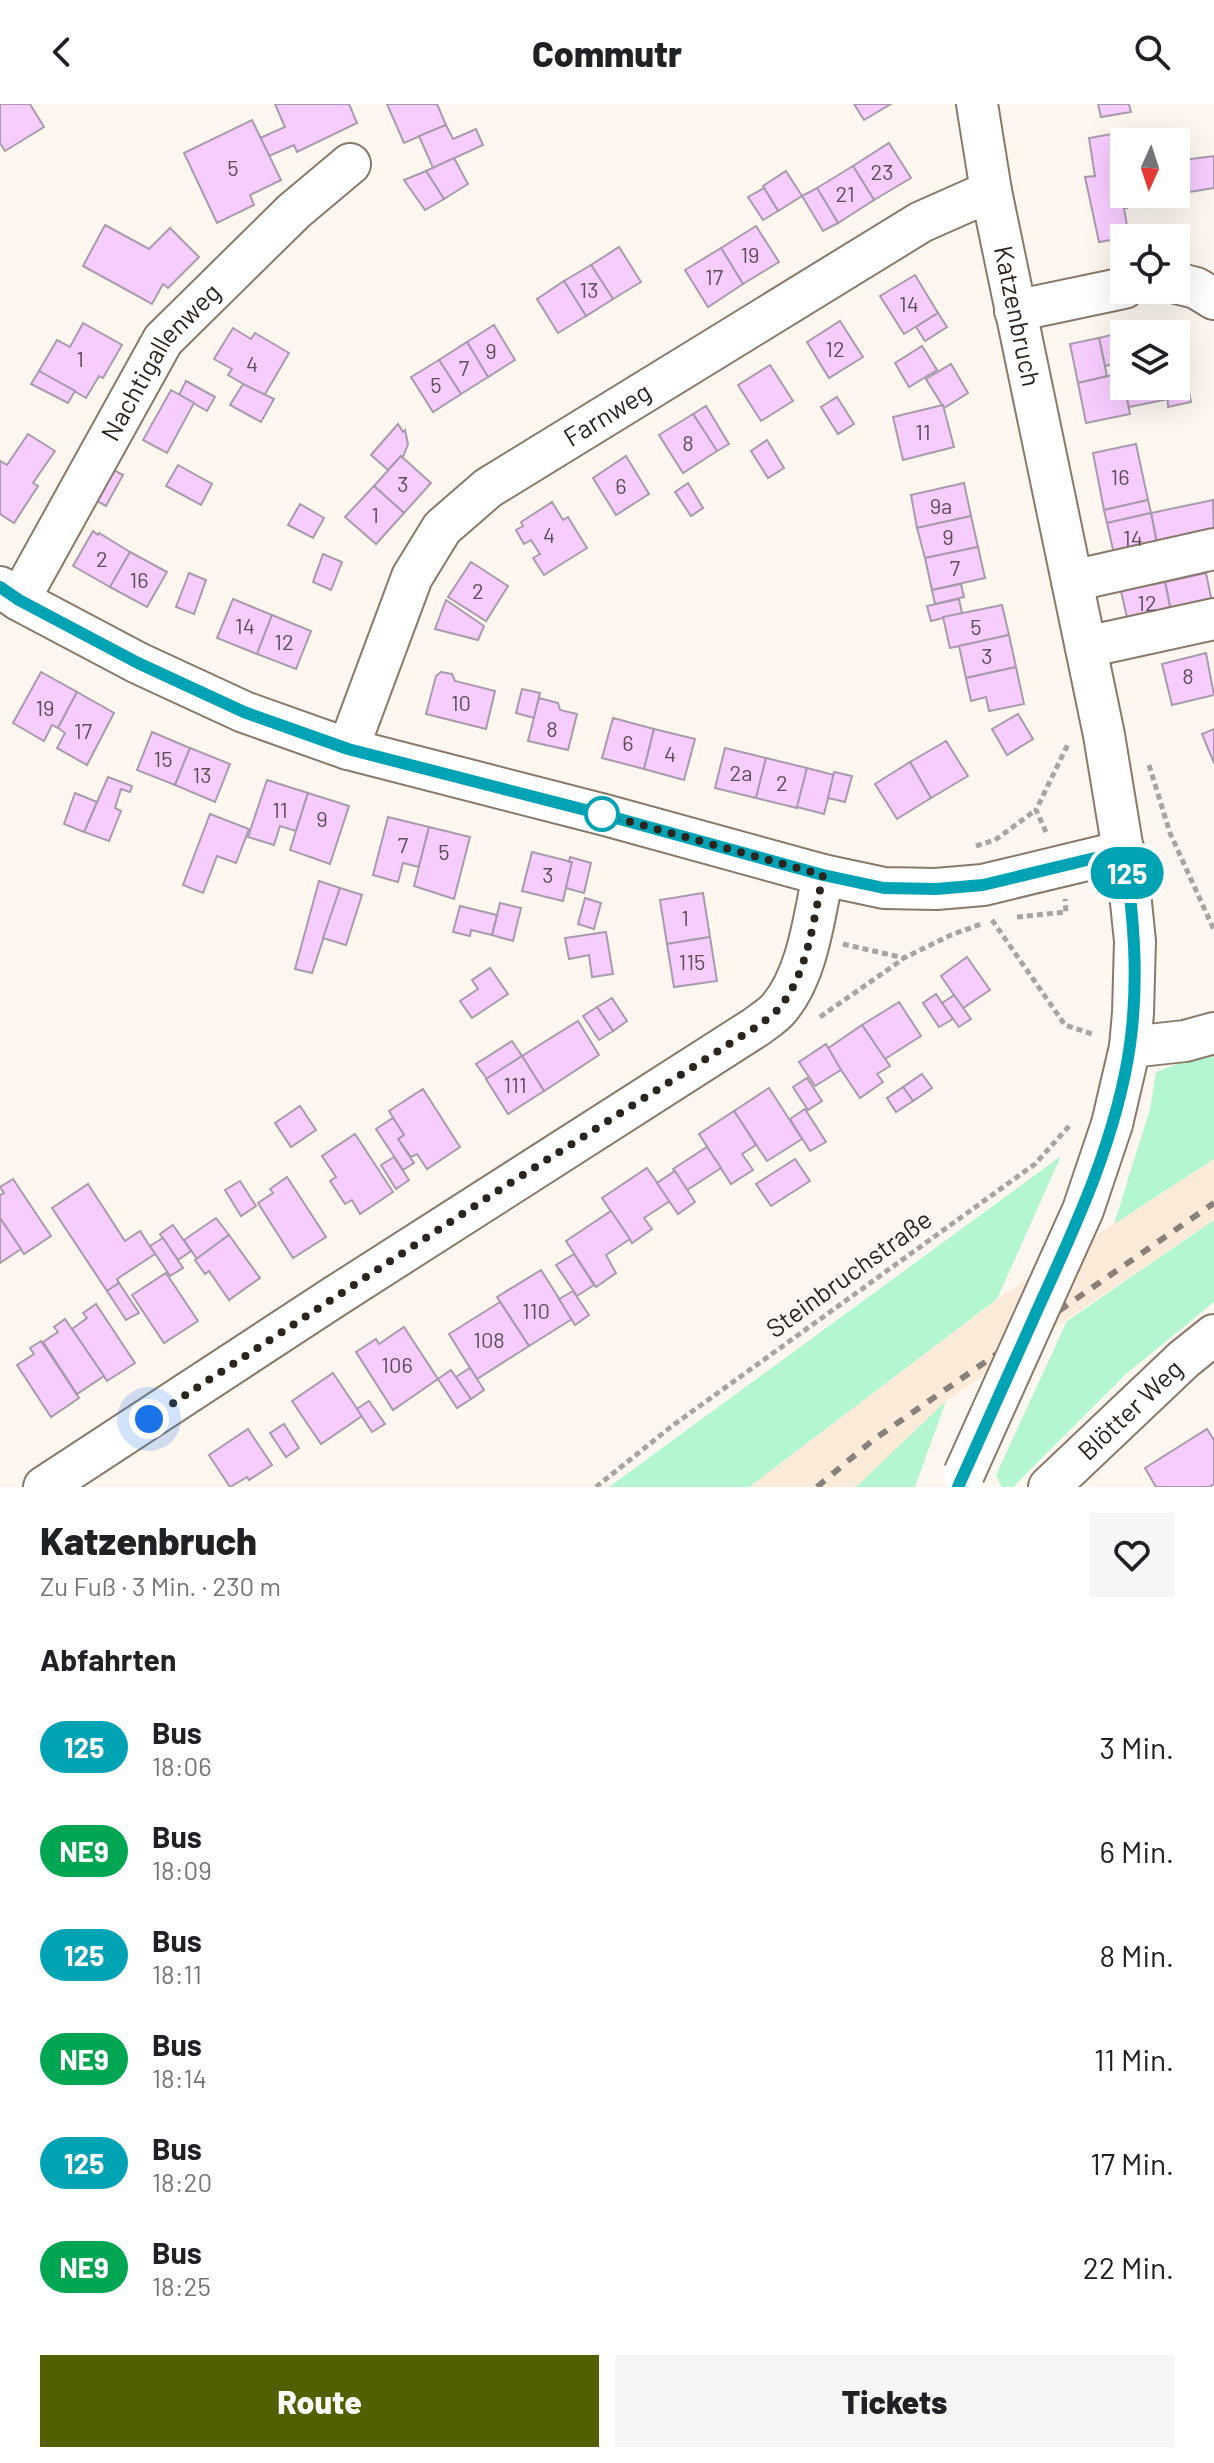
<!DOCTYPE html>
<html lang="de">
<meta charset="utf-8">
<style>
:root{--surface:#fff;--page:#f6f6f6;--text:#202124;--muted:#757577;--accent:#526000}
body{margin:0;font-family:Barlow,sans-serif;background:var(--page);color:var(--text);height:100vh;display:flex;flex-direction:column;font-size:30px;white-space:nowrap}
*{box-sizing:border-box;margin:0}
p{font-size:26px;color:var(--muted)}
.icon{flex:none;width:44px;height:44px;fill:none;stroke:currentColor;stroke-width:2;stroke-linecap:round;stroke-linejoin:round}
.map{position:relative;height:1383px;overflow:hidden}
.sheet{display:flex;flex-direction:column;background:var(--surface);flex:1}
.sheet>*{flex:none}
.badge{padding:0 16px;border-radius:26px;font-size:28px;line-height:52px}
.needle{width:52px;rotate:183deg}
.fabs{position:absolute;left:1110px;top:24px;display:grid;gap:16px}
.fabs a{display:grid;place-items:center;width:80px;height:80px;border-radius:0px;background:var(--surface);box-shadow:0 8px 32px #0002;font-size:40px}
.you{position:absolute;width:40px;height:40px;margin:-20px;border:6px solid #fff;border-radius:50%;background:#1a73e8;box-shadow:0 0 0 12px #1a73e833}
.map>.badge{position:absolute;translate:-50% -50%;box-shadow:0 0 0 4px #fff}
h2{padding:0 40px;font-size:30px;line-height:72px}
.round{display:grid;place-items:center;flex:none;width:84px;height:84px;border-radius:0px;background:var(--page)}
.summary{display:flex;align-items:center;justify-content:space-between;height:136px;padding:0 40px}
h1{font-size:38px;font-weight:800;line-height:60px}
.primary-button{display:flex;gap:16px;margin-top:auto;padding:16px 40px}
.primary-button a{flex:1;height:92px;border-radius:0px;background:var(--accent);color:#fff;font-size:32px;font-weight:800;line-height:92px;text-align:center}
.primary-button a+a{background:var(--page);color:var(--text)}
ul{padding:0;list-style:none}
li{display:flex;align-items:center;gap:24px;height:104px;padding:0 40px}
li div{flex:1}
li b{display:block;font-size:30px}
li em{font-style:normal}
li .badge{min-width:88px;font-weight:700;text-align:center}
header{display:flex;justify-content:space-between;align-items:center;height:104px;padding:0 40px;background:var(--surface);font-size:36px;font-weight:800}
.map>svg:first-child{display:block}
</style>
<header><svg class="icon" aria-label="back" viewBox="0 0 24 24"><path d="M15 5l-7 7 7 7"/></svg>Commutr<svg class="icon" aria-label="search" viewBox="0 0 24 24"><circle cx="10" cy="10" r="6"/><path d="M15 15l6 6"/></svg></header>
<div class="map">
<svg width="1214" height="1383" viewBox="0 0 1214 1383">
<rect width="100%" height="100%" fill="#fdf7f0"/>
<polygon fill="#fcebd9" points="1214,1055 1214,1116 946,1297 856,1383 749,1383 997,1195"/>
<g fill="#b3f6cf">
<polygon points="1214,946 1214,1055 1114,1120 1150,1005 1156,968"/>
<polygon points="1061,1052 997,1195 749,1383 609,1383"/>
<polygon points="1214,1116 1214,1198 1126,1270 1013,1383 1002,1383 996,1371 1067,1217"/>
<polygon points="946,1297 915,1383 856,1383"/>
</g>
<g fill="#f7cdff" stroke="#a99bac" stroke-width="2">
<polygon points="0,0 30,0 44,23 5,47 0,39"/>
<polygon points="275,0 349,0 357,19 297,48 294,41 269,52 260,34 285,23"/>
<polygon points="387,0 437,0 446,21 404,39"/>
<polygon points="854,0 891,0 864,16"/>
<polygon points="1098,0 1129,0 1131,8 1101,13"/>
<polygon points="252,16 281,76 250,91 254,101 217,119 184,49"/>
<polygon points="446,21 453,35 476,25 483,41 433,64 419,32"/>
<polygon points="1135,26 1138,38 1124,38 1124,90 1170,90 1170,92 1126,99 1127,104 1124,104 1129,133 1099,138 1085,73 1095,72 1089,34"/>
<polygon points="889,39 911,74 874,96 853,62"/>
<polygon points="1214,52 1214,84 1176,90 1176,57"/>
<polygon points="454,54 468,80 444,95 426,67"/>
<polygon points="853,62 874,96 838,119 817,84"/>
<polygon points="426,67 444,95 425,106 404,76"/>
<polygon points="786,67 802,92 778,107 763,82"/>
<polygon points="764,84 778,107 763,116 748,93"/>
<polygon points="817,84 838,119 823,127 802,92"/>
<polygon points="105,121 149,145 170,124 199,153 168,184 163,180 152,200 83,162"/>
<polygon points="756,122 779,158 743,180 721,144"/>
<polygon points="619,143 641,178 613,195 591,161"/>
<polygon points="721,144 743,180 708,203 685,166"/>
<polygon points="591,161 613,195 586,212 564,177"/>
<polygon points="915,171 938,209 904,230 880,192"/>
<polygon points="564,177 586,212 558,229 537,195"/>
<polygon points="938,209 947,223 925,237 916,223"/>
<polygon points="840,217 863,253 829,274 807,238"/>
<polygon points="83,219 122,241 103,274 99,272 86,294 39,267 57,236 70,243"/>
<polygon points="494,221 515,256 488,273 467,238"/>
<polygon points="233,224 251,235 255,229 289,249 264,292 228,271 232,265 214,255"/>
<polygon points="1128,227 1129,230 1124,230 1124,258 1105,262 1099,234"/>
<polygon points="1099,234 1107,272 1078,279 1070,240"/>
<polygon points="467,238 488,273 461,290 439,256"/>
<polygon points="922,242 937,266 909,283 895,259"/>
<polygon points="439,256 461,290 433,308 411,273"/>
<polygon points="1182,256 1191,298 1168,303 1167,282 1176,282 1176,258"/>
<polygon points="951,260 968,289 944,304 926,275"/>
<polygon points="770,261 793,297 761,317 738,281"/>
<polygon points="39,267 75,287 68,299 31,280"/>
<polygon points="1122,269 1130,310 1086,319 1078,279"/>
<polygon points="186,277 215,293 207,307 179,291"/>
<polygon points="243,280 274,295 261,318 230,301"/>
<polygon points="1124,282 1167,282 1169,295 1129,303"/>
<polygon points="171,286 194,299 167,349 143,336"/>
<polygon points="837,293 854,320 838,330 821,303"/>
<polygon points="943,301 954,343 903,356 893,313"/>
<polygon points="706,302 729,340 717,347 693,310"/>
<polygon points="693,310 717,347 683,369 659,331"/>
<polygon points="398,320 403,328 405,326 408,340 403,353 401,352 388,366 371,351"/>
<polygon points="28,330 55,347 33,379 38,382 14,419 0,410 0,357 7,361"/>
<polygon points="767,336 784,364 768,374 751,347"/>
<polygon points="1136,340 1148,396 1104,406 1093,349"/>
<polygon points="401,352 431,379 404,409 374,382"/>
<polygon points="626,352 649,390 616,411 593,374"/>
<polygon points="178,361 212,380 201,401 166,382"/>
<polygon points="110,364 123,371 106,402 93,395"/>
<polygon points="688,379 703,404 691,412 675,388"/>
<polygon points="964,379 971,412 917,424 911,391"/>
<polygon points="374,382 404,409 376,440 345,413"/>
<polygon points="1148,396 1151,409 1107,419 1104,406"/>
<polygon points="1213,396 1214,437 1159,448 1151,409"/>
<polygon points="552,398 563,416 568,413 587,444 544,471 533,454 540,450 531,436 524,440 516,426 523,422 521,418"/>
<polygon points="300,400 324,414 313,434 288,421"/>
<polygon points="1151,409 1159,451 1116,459 1107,419"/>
<polygon points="971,412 978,443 925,454 917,424"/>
<polygon points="93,427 98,431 99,429 130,448 110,483 73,462"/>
<polygon points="978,443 985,474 932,486 925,454"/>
<polygon points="130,448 167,468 147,503 110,483"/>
<polygon points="323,450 342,458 331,486 313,478"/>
<polygon points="471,458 508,482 486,517 448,493"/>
<polygon points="189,469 206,476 194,510 176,503"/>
<polygon points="1206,469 1213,503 1172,511 1165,478"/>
<polygon points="1165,478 1173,518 1130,527 1121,487"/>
<polygon points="961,480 964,493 935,500 932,486"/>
<polygon points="233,495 272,511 257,550 217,534"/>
<polygon points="959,495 962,509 931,517 927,502"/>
<polygon points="446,496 484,522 478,536 435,525"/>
<polygon points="1002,501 1009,531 950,544 943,513"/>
<polygon points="272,511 311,527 296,565 257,550"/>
<polygon points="1009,531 1016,563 966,574 959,542"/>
<polygon points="1206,549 1214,591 1172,601 1162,560"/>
<polygon points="1016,563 1024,600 989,607 986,593 971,597 966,574"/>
<polygon points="41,568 77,588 58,624 52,621 44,637 13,619"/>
<polygon points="441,568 452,570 455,577 495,587 486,625 426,610 436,572"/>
<polygon points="522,585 540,589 534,614 516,609"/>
<polygon points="77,588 114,609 87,661 57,644 65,629 58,624"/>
<polygon points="539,594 558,599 560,606 577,610 568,646 528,637"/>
<polygon points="1018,610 1033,635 1007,651 992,625"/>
<polygon points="613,614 654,625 644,665 602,654"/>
<polygon points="654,625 695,635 684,676 644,665"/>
<polygon points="1214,625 1214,659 1202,630"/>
<polygon points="152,628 190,644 175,681 137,666"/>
<polygon points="946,637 968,672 931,694 910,658"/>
<polygon points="190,644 230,660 215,698 175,681"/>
<polygon points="725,644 766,654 756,694 715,684"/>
<polygon points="766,654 807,664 797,704 756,694"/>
<polygon points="910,658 931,694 897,715 875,680"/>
<polygon points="807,664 834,671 824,710 797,703"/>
<polygon points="834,668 852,672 845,698 828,694"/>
<polygon points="108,673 132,682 130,688 121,685 115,704 121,707 109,737 84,728"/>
<polygon points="267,676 308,689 296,727 280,722 274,741 248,733"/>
<polygon points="75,689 97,698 84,728 64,720"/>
<polygon points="308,689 349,702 330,760 290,746"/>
<polygon points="210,710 249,725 236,759 217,752 203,789 183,781"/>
<polygon points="388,713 429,723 419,763 403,759 398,778 373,771"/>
<polygon points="429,723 470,733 454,795 414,782"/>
<polygon points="532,748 572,758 563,797 522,787"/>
<polygon points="570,753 591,759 584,789 566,784 572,758 569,758"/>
<polygon points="319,777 340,784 312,869 295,865"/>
<polygon points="340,784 362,791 346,841 323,834"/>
<polygon points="703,789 710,833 667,840 660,796"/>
<polygon points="585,794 601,799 594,825 578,820"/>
<polygon points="500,799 521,804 513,837 492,831"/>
<polygon points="460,802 497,811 492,831 471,826 470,832 453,828"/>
<polygon points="606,828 613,870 592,873 589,851 569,855 565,834"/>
<polygon points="710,833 717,877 674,883 667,840"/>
<polygon points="967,853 990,886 963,904 941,872"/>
<polygon points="490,864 508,890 472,914 460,897 478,885 472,876"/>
<polygon points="936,890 953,915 939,923 923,899"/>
<polygon points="954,891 971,915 959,923 942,899"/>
<polygon points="612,894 627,917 613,927 597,903"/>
<polygon points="899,898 921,932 885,955 862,921"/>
<polygon points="597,903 613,927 599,936 583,912"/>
<polygon points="578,917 599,951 544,987 522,952"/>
<polygon points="862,921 890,962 877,970 883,978 860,994 827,945"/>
<polygon points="512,937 522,952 487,975 476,960"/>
<polygon points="826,940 841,966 815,982 799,958"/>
<polygon points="522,952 544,987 508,1010 486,975"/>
<polygon points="922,970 932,984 913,997 903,983"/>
<polygon points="807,974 822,997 808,1006 793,983"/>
<polygon points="903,983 913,997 896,1008 887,994"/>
<polygon points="769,984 802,1035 767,1057 734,1007"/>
<polygon points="423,985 460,1043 427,1065 417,1050 411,1053 398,1035 404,1031 389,1007"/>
<polygon points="300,1002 316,1026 291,1043 275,1019"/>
<polygon points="805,1005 826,1038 810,1047 790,1015"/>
<polygon points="734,1007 756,1041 742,1050 753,1066 731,1080 699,1030"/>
<polygon points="393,1014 404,1031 398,1035 414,1059 403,1066 376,1025"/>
<polygon points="355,1030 393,1088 360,1110 352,1096 345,1100 330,1077 336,1073 322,1052"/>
<polygon points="707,1043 721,1064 687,1086 673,1065"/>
<polygon points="394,1053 409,1076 396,1085 381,1061"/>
<polygon points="795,1055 810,1077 771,1102 756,1080"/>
<polygon points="647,1064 670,1097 644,1114 652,1125 632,1139 602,1094"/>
<polygon points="675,1067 695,1098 678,1110 657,1079"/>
<polygon points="287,1073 326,1133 293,1154 258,1099 273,1089 270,1085"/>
<polygon points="13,1075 51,1132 24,1150 0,1114 0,1091 4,1089 0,1083"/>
<polygon points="240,1077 256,1102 241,1112 225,1086"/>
<polygon points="88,1080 125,1137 140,1127 155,1150 117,1175 119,1179 107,1187 52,1104"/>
<polygon points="611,1107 630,1135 606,1151 616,1169 596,1183 566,1137"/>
<polygon points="0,1114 21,1145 0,1159"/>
<polygon points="216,1114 229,1131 197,1155 184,1136"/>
<polygon points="173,1121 191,1147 178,1156 160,1130"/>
<polygon points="229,1131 260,1174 229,1196 209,1167 205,1170 195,1156"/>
<polygon points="163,1134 183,1164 170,1172 150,1142"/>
<polygon points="574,1150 594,1181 577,1192 556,1161"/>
<polygon points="541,1166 572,1215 529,1242 497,1193"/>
<polygon points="166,1169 198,1217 164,1239 132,1191"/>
<polygon points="119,1179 139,1209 126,1216 107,1187"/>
<polygon points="573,1187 589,1211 575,1221 559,1195"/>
<polygon points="500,1198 529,1242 477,1275 449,1230"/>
<polygon points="96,1200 135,1259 107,1277 72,1225 87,1214 83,1209"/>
<polygon points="65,1215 104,1272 77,1290 43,1238 58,1228 54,1223"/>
<polygon points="404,1223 438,1275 393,1306 356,1248 376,1235 379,1240"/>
<polygon points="41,1237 79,1294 51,1313 17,1261 34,1250 30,1244"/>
<polygon points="470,1264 484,1286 471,1295 456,1273"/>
<polygon points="451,1266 471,1295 457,1304 438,1275"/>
<polygon points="333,1269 362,1312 321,1340 292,1297"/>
<polygon points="369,1297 385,1320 372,1328 357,1305"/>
<polygon points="284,1320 299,1344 286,1353 270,1329"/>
<polygon points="248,1325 272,1361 249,1376 247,1373 230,1383 209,1351"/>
<polygon points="1207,1325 1214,1336 1214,1380 1209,1383 1156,1383 1145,1364"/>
</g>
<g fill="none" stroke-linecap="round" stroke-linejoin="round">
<defs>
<g id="minor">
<path id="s1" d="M977,0L991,87L1104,631L1130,789L1135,837L1133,909L1130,943L1112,1020"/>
<polyline points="1176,179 1196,184 1214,195"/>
<polyline points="1015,207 1124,184"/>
<polyline points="1072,477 1214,445"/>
<polyline points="0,483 19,496 138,559 244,608 348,645 605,711 823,771 884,784 936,785 983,781 1124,747"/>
<path id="s2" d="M19,496L163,236L294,107L350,60"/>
<polyline points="1086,543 1214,515"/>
<path id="s3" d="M348,645L412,473L442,424L488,384L921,118L991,87"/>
<polyline points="1130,943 1185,937 1214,929"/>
<path d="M44,1383L334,1193L756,923C764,917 774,911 780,903C808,869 814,813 823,771"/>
<path id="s4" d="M1049,1383L1184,1255L1214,1231"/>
</g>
</defs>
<use href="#minor" stroke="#887a6b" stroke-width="44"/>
<g stroke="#aaa49d" stroke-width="5" stroke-dasharray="6 4" stroke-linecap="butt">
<polyline points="1149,661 1170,729 1214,826"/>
<polyline points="1046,728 1036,706 1068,640"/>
<polyline points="976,742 995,736 1036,706"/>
<polyline points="1017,813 1066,808 1065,795"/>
<polyline points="992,816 1065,921 1095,931"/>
<polyline points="843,840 904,854 951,831 984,819"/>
<polyline points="820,913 903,855"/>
<polyline points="596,1383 672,1322 1035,1060 1071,1020"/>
</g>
<use href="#minor" stroke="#fff" stroke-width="40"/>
<polyline stroke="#87817a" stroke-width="6" stroke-dasharray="10 10" stroke-linecap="butt" points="817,1383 873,1336 1214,1099"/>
<defs>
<polyline id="minor-bridge" points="964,1370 1083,1106 1112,1020"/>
</defs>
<use href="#minor-bridge" stroke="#887a6b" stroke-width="44" stroke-linecap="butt"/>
<use href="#minor-bridge" stroke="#fff" stroke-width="40"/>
</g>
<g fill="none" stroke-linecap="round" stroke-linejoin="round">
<defs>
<path id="line" d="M0,483L19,496L138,559L244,608L348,645L605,711L823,771L884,784L936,785L983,781L1124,747C1134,812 1139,876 1130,941C1117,1032 1078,1117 1040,1200C1013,1261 985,1322 958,1383"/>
</defs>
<use href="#line" stroke="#fff" stroke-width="18"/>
<use href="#line" stroke="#00a3b4" stroke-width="12"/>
<path stroke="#2b251f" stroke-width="8" stroke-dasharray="0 14.4" d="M149,1315L493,1090L756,923C764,917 774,911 780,903C808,869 814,813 823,771L602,710"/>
</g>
<circle fill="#fff" stroke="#00a3b4" stroke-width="4" cx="602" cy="710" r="16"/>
<g text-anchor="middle" stroke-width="6" stroke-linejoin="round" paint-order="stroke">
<g font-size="22" fill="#5e4f57">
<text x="233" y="72">5</text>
<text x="882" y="76">23</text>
<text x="845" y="98">21</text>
<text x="750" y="159">19</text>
<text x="714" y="181">17</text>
<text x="589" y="194">13</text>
<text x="909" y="208">14</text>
<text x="835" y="253">12</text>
<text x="491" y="255">9</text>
<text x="80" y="263">1</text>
<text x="252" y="268">4</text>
<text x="464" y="272">7</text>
<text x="436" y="289">5</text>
<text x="923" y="336">11</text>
<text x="688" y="347">8</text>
<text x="1120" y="381">16</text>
<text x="403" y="388">3</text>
<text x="621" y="390">6</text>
<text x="941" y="410">9a</text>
<text x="375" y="419">1</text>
<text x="549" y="439">4</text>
<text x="948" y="441">9</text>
<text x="1133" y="442">14</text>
<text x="102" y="463">2</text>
<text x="955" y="472">7</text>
<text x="139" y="484">16</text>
<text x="478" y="495">2</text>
<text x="1147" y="507">12</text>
<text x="245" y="530">14</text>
<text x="976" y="531">5</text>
<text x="284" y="546">12</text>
<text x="987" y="560">3</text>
<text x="1188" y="580">8</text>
<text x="461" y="607">10</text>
<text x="45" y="612">19</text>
<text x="552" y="633">8</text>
<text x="83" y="635">17</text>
<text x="628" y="647">6</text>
<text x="670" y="658">4</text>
<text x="163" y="663">15</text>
<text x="741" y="677">2a</text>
<text x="202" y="679">13</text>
<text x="782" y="687">2</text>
<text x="280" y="714">11</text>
<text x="322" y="723">9</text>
<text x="403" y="749">7</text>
<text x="444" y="756">5</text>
<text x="548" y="779">3</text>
<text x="685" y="822">1</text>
<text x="692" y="866">115</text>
<text x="515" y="989">111</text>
<text x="536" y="1215">110</text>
<text x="489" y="1244">108</text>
<text x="397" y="1269">106</text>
</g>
<g font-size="26" fill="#2b251f" stroke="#fdf7f0">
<text dy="9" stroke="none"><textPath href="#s1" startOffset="216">Katzenbruch</textPath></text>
<text dy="9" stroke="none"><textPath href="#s2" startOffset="278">Nachtigallenweg</textPath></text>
<text dy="9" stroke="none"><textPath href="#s3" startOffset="442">Farnweg</textPath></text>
<text transform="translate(849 1170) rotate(-36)" y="9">Steinbruchstraße</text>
<text dy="9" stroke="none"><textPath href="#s4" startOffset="112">Blötter Weg</textPath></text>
</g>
</g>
</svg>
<div class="fabs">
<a><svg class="needle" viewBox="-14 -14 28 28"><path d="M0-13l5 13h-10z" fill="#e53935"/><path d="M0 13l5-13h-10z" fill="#757577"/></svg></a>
<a><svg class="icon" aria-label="locate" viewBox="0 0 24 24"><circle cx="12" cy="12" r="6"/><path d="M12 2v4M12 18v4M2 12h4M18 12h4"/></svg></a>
<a><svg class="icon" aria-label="layers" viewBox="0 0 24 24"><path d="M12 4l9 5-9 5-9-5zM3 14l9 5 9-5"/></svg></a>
</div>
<div class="you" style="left:149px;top:1315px"></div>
<b class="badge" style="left:1127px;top:769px;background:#00a3b4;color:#fff">125</b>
</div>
<section class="sheet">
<div class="summary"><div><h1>Katzenbruch</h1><p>Zu Fuß · 3 Min. · 230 m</p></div><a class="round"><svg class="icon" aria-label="heart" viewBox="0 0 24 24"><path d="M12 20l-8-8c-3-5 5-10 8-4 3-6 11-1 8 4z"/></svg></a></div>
<h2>Abfahrten</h2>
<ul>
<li><span class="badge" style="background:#00a3b4;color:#fff">125</span><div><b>Bus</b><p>18:06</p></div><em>3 Min.</em></li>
<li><span class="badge" style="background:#00a651;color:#fff">NE9</span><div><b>Bus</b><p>18:09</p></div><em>6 Min.</em></li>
<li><span class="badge" style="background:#00a3b4;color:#fff">125</span><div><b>Bus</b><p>18:11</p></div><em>8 Min.</em></li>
<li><span class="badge" style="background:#00a651;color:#fff">NE9</span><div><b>Bus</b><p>18:14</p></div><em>11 Min.</em></li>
<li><span class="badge" style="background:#00a3b4;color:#fff">125</span><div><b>Bus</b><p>18:20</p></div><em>17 Min.</em></li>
<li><span class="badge" style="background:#00a651;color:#fff">NE9</span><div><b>Bus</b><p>18:25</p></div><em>22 Min.</em></li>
</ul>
<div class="primary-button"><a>Route</a><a>Tickets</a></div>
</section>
